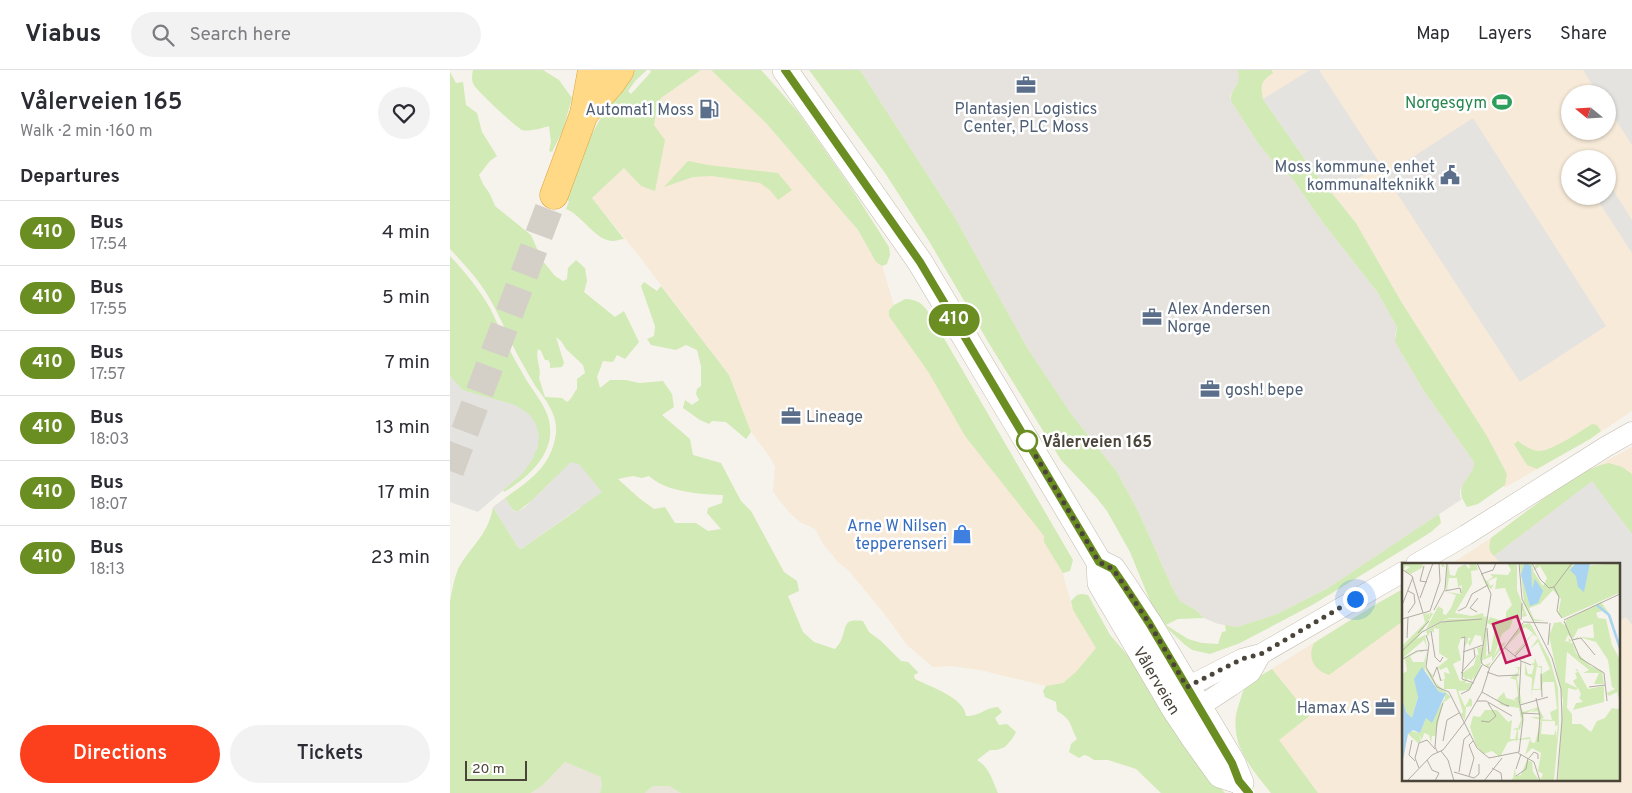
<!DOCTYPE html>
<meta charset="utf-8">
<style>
:root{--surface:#fff;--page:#f2f2f3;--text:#2b2b33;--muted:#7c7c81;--line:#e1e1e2;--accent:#fc3f1d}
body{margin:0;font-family:Overpass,sans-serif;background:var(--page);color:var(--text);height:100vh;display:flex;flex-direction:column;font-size:19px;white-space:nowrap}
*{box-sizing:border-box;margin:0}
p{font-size:16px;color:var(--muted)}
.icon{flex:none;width:28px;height:28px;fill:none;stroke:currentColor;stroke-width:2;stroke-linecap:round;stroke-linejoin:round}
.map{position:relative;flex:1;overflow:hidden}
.sheet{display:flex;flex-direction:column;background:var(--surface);width:450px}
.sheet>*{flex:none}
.badge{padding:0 10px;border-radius:16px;font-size:18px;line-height:32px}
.needle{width:32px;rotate:288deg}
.fabs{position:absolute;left:1111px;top:15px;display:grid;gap:10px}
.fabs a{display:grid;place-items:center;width:55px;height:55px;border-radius:50%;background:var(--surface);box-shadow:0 1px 4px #0004;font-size:25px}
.scale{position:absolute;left:15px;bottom:12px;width:62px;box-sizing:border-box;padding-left:5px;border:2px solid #4b4439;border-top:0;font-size:14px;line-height:18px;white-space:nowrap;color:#4b4439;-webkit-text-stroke:4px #fff;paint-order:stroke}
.you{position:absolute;width:25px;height:25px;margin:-12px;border:4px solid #fff;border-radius:50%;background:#1a73e8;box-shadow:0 0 0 8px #1a73e833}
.map>.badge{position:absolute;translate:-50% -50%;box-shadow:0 0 0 2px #fff}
h2{padding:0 20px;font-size:19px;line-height:45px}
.round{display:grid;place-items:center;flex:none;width:52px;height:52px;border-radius:26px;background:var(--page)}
.head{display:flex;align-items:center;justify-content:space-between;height:85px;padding:0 20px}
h1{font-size:24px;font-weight:600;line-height:38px}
.button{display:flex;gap:10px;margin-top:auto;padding:10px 20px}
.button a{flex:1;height:58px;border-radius:30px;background:var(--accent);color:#fff;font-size:20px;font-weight:600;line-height:58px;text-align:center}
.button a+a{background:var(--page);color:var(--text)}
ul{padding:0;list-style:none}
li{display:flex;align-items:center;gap:15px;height:65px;padding:0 20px;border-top:1px solid var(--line)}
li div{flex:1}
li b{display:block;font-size:19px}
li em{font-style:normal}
li .badge{min-width:55px;font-weight:700;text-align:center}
header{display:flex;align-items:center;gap:30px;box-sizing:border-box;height:70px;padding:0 25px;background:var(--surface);border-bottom:1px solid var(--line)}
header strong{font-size:24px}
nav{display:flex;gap:28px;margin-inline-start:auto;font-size:18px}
.search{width:350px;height:45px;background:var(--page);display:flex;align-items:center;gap:12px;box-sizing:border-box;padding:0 18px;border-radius:28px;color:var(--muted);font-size:19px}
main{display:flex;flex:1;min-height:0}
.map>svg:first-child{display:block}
</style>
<header>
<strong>Viabus</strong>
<div class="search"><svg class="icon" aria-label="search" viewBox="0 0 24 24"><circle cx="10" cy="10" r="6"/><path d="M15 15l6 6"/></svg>Search here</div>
<nav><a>Map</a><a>Layers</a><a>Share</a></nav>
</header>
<main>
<section class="sheet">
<div class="head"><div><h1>Vålerveien 165</h1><p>Walk · 2 min · 160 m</p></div><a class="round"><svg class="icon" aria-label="heart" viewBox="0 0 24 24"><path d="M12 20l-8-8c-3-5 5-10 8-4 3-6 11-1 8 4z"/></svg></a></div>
<h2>Departures</h2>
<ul>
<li><span class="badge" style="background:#6b8e23;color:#fff">410</span><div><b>Bus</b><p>17:54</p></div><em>4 min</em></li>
<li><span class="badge" style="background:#6b8e23;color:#fff">410</span><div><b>Bus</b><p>17:55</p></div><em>5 min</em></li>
<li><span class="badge" style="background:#6b8e23;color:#fff">410</span><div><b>Bus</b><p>17:57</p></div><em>7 min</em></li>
<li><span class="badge" style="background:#6b8e23;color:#fff">410</span><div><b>Bus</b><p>18:03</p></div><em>13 min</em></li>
<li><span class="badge" style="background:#6b8e23;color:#fff">410</span><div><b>Bus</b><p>18:07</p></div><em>17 min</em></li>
<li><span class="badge" style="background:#6b8e23;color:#fff">410</span><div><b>Bus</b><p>18:13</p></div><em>23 min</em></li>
</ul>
<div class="button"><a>Directions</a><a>Tickets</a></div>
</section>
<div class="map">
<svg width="1182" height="723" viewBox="0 0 1182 723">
<rect width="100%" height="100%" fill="#f6f3ec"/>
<g fill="#eae5da">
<polygon points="115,692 152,707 152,716 150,723 81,723 93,715"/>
<polygon points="203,716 219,716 231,723 195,723"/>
</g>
<g fill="#f7ead8" fill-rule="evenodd">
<polygon points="251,0 261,0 316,53 408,160 426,192 432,196 444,235 439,240 499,291 614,501 613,504 623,540 647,578 626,602 613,614 596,616 530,600 500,596 483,597 457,575 436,546 400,502 388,492 373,474 365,459 350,452 340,443 329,430 323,421 325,397 320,387 301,362 279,305 189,186 142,128 174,98 191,116 206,42 211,28"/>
<path d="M822,0H1182V341L1140,369L1054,418L1057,404L1037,366L952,233L906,153L857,92L813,29L811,17L813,11L823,3ZM1120,24H1158V61H1120ZM1120,89H1158V126H1120Z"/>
<polygon points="1182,377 1182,723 821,723 802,698 788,673 785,653 785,646 791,629 807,608 923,536 953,519 953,709 1168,709 1168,494 1001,494 1041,468 1093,429 1137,401"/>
</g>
<polygon fill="#e6e2dd" points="410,0 787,0 789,6 789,11 780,26 781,31 808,73 825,94 842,108 871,150 928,223 947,257 945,266 949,279 974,321 1024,392 1025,396 1010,420 1010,427 1012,429 878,518 827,544 787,557 768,554 754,548 746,540 730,531 722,517 689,443 667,402 622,345 578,279 504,146"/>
<g fill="#d2eab5" fill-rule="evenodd">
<path d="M23,0H93L109,10L122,28L113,60L102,82L99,81L101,72L99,56C91,58 81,62 72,60C68,59 27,21 24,15C21,10 22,5 23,0Z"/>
<path d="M184,0H197L186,10L178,21L181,24L201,2L200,0H251L211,28L206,42L204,55L215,70L205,121L191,116L174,98L142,128L174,169C171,169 166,171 162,171C145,170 132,145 116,139L119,131L113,129C124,103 135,76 149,51C159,33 172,17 184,0Z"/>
<polygon points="261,0 311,0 313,2 348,42 400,116 439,177 440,185 437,194 432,196 426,192 408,160 316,53"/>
<polygon points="359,0 410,0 504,146 578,279 622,345 667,402 689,443 722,517 730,531 746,540 754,548 728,549 716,555 738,569 752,573 768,574 772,562 776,561 775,555 787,557 827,544 878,518 989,444 991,453 981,462 954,479 864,534 790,573 760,584 742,580 734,574 719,560 703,538 680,482 657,441 646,427 611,390 540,275 479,171 435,103"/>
<path d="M787,0H822L823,3C811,12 810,13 813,29L857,92L906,153L952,233L1037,366L1057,404L1055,415L1028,434L1017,437C1004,417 1015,415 1024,397V392L974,321L949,279L945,271L947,257L928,223L871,150L842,108L825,94L808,73L781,31C779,18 794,16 787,0Z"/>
<path d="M0,2L6,13L13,12L16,35L27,43L32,62L47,86L40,91L29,105L33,114L40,124L45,136L81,165L92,190L105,206L113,211L117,209L118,198L126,190L135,198L137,211L134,222L165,247L174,241L189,272L175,289L167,285L163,292L153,291L147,307L150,318L160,310H176L189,313L213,311L222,324L224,337L212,345L240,369L243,385L271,393L291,431L301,441L334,502L347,511L349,521L338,526L353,562L364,572L385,579C388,575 391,572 392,568C397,554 394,549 413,551L419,562L431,571L451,591L458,592L468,602V603L464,605L465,609C480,617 514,627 516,646C531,646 534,638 548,637L552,642L545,648L549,655L557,654L566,662L562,669L555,677L547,680H540L527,690C540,698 542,710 548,723H231L219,716H203L195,723H150L152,716L151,707L115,692L93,715L81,723H0V531C2,520 4,509 8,499C21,475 38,466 43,437L68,477L71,479L130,438L105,408L84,429L67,442L62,439L55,428C77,412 99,399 105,369C110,348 98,333 86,317C81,309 76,300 71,291C60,272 53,252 42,233C31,212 16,196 0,179ZM106,267L111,271L116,279L133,295L135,303L127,309V319C123,323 123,328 117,332L112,328L95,327L89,308C92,299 85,289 88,279L91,281L95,290H98L100,293V298L112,297L114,293ZM183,406L192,408L199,406C203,409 208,413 213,415C228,422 257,425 273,425L272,433L258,438L257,443L271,459L258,461L246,453H225L215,437L204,439L189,428L168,409Z"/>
<polygon points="238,91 258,95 328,103 342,120 328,130 320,120 310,113 262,106 243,107 214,117"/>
<path d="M0,186C15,202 29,219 40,238C46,249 50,261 56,272C61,284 68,295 74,306C83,322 99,338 100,357C103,386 76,409 54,422L53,420C71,404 79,397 88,375L21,323L12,320L0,306Z"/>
<polygon points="194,212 207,221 211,216 279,305 301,362 296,369 276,352 262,351 259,354 250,350 233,338 235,330 242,335 249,330 246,324 247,319 251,316 251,296 247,280 236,275 226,280 201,275 197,269 204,266 205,256 191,216"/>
<path d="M455,229C475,229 478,243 488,258L623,490L620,501L613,503L594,472V466L515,366L479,303L439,246V240L444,235Z"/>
<path d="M1142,354L1147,355L1151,361L1140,369L1087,399L1077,395L1064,374L1068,371C1073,375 1082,381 1089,381C1102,381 1131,361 1142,354Z"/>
<path d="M1159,393L1172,397L1182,404V464L1142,412L1044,486C1038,481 1039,475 1041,468C1065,450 1088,432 1114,415C1128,406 1142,396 1159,393Z"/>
<path d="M953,519V551L879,605C864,600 857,588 864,573L923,536Z"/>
<path d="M632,524L638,525L660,565L680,588L766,713L775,723H711L686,699L658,690H644L638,686L634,685L629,688L619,682L621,674L627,669C619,654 623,651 607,641L606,632L595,627L593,621L596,616L613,613L626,602L646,578L623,540L621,531L627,525Z"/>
<path d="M822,599L859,645L858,647L829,670L868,723H821C799,696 777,671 789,634C791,628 793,620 796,616C803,609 814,604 822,599Z"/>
</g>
<g fill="#e5e3e0">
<polygon points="860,0 869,0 931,95 881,124 857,92 813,29"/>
<polygon points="1133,0 1182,0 1182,75 1158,38 1158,24 1148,24"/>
<polygon points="1023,48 1156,256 1070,312 935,105"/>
<polygon points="1158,112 1182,150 1182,183 1145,126 1158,126"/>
<polygon points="0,306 12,320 65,335 79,344 86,354 89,367 88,375 82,390 73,403 28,442 0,432"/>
<polygon points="121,392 129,394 152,422 71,479 68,477 43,437 55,428 62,439 66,442 74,438"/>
<polygon points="1142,411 1182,464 1182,555 1176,547 1168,552 1168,494 1051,494 1044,486"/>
</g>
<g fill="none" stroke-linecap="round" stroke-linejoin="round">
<polyline stroke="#d4d0c8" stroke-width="28" stroke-dasharray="28 14" stroke-linecap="butt" points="0,401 104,125"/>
<defs>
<g id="minor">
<polyline points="966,494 1016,465 1157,376 1182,362"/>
<polyline points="728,629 737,617 792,589 811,584 953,502"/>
<polyline points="734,637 749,637 781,616 801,602 811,584"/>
</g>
<g id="tertiary">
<path id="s1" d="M335,0L470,192L649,492L650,513L723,637L745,670L770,705L789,711"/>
<polyline points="649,492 663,499 674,515 699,553 783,693 791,713"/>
</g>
<g id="trunk">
<polyline points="134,44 161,13 170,0"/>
<polyline points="104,125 134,44 142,0"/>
</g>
</defs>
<use href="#minor" stroke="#c2bbae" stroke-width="21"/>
<use href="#tertiary" stroke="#c2bbae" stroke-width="26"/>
<use href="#trunk" stroke="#e0a43c" stroke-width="29"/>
<use href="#minor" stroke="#fff" stroke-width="20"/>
<use href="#tertiary" stroke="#fff" stroke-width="25"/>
<use href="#trunk" stroke="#ffd985" stroke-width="28"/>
</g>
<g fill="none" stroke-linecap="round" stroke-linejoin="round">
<defs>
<polyline id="line" points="335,0 470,192 649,492 663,499 674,515 699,553 782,693 789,711 799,723"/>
</defs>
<use href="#line" stroke="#fff" stroke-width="11"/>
<use href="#line" stroke="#6b8e23" stroke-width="8"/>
<polyline stroke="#4b4439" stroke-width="5" stroke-dasharray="0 9" points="577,371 649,492 663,499 674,515 699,553 737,617 792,589 811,584 905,529"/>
</g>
<defs>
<symbol id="office-bare" viewBox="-9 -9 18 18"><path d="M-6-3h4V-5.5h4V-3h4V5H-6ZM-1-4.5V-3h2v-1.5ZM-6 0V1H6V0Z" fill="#5c6f8a" stroke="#fff" stroke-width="2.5" paint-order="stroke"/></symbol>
<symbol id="stadium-bare" viewBox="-9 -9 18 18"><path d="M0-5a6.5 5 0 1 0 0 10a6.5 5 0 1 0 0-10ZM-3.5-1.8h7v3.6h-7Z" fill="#2e9e5b" stroke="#fff" stroke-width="2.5" paint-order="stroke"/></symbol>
<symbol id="fuel-bare" viewBox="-9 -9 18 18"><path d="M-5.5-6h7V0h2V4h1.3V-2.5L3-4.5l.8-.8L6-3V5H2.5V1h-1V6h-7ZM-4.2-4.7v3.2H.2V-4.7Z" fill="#5c6f8a" stroke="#fff" stroke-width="2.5" paint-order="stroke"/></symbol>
<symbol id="civic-bare" viewBox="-9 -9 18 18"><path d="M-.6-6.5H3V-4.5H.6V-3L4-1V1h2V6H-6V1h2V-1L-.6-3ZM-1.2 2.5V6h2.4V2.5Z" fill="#5c6f8a" stroke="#fff" stroke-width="2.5" paint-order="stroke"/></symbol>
<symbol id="shop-bare" viewBox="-9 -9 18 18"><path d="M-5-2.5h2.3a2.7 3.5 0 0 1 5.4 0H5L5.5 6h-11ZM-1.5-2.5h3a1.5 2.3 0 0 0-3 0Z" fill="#3f7fe0" stroke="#fff" stroke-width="2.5" paint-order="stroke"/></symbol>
</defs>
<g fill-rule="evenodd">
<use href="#office-bare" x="562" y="1" width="28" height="28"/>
<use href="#stadium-bare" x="1038" y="18" width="28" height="28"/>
<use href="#fuel-bare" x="245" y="25" width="28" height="28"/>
<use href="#civic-bare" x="986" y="91" width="28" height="28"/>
<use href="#office-bare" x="688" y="233" width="28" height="28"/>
<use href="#office-bare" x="746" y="305" width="28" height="28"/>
<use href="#office-bare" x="327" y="332" width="28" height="28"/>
<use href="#shop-bare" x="498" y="450" width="28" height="28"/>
<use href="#office-bare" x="921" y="623" width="28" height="28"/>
</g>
<circle fill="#fff" stroke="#6b8e23" stroke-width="2.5" cx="577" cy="371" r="10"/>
<g text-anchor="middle" stroke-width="5" stroke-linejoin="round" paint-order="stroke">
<g font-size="16" fill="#27864d" stroke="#fff" text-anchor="end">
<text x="1037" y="38">Norgesgym</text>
</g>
<g font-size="16" fill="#4e5e75" stroke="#fff" text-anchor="end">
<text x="576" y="44" text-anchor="middle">Plantasjen Logistics<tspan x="576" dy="18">Center, PLC Moss</tspan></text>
<text x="244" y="45">Automat1 Moss</text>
<text x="985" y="102">Moss kommune, enhet<tspan x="985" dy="18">kommunalteknikk</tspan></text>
<text x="717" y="244" text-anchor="start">Alex Andersen<tspan x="717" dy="18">Norge</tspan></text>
<text x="775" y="325" text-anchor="start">gosh! bepe</text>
<text x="356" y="352" text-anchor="start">Lineage</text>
<text x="920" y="643">Hamax AS</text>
</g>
<g font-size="16" font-weight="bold" fill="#4b4439" stroke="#fff" text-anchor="start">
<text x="592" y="377">Vålerveien 165</text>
</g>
<g font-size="16" fill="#366cbe" stroke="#fff" text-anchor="end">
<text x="497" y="461">Arne W Nilsen<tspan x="497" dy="18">tepperenseri</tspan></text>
</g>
<g font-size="16" fill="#4b4439" stroke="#fff">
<text dy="6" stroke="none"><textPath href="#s1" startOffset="718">Vålerveien</textPath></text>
</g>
</g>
<g transform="translate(952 493)">
<rect width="218" height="218" fill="#f6f3ec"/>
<path d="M0,0H20L21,4L9,11L2,8L8,4L4,3L1,7ZM39,0H46L48,12L53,13L56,5L63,1L67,6L68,2L63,0H74L76,7L69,8L70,21L53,50L70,53L81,50L82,54L86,53L85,60L88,54L104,59V49L110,42L103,25L93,26L95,14L86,18L88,23L92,21L89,26L84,22L79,12H80V11L81,10L80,14L85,18L91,14L88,11L106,12L109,7L105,0H115V27L125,53L120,54L121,48H119L118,56H111L108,65L100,71L92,93L99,81L104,79L86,104L83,102L90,99V93L79,98L83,73L85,66L84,94L89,88L93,64L85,60L80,81L79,73L73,72L68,83L66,80L69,75H66V78L62,85L64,75H59L56,84L59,97L51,101L58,118L64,117L59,111L72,102L75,91L77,93L75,85L80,84L79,102L72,119L71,113L70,118L66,115L63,120H71L67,127L56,128L63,144L68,135L70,137V143L64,144L63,157L58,151L56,146L59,151L61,149L54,126H42V117L39,118L37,116V111L39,117L43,116L42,109L48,111L45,104L38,107L36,104L46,96L37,90V66L32,65V70L29,67L26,74L24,68L46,56H82L47,55L24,66L38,40L36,43L41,46V51L44,52L49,45L54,32L45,29L59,31L60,22L56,24L55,15H47L45,26L48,27H44L45,1L41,0L43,4H40ZM118,0H130L131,8L134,0H174L170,4L217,0V30L161,55L156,51L159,36L151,27L138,41L127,45L132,56L143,58H131L122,40ZM123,2L129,7L127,23L131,26L134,22L131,17L139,30L126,36L122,21ZM138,3L145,15L141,23L131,8ZM199,39L209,53L217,82V86L206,52L200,48L194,50L196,55L204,56L210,82L217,95V136L215,129L207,133L204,130V127L205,130L213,126L210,124L206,97L194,79L177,74L192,75L191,61L176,66L171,76L166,72L163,78L167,79L166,75L170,78L167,80H171L173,89L179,97L173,88L172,77L175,74L177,75L172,77L174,89L189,103L183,101L200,108L202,121H192L197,110H181L187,107L165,89L163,119L175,125L171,118L175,115L173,110L176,109L173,106H175L186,126L202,123V139L171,147L174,140L181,139L177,135L179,131L176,125L174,127L166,125L165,145L170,151V161H179L189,169L195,158L203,155L210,145L217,146V217H156L161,137L147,73L152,60L159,59L163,63L164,57ZM28,49L31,51L15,76L23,72L25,86H17H25L22,77L0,96V83L23,60L21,51L26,50L22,54L27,50L28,54ZM128,60L148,97L156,125L157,164L152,217H138L141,211L136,208L139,190L130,185L123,192L128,176L115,177L114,180V177L106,179L98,194L90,188L81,191L74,182L68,164L71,153L78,154L83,147H95L106,159L110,157L108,176H113L115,167L110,166L116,165L119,157L117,145L99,142L95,136L102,129L104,135L115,138L112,136L116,133L114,117L108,115L116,109V105L112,104H118L115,115L120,141L117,139L121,149L136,144L142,155L138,156L150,157L148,149L155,146L152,119H141L139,127H130L129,137L130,115L123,112V100L126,111H130L132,103L129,101L132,100L133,95L136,103H140V111L148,106L136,79L128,86L136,75L131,71L114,91H112L131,70L123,64L105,83L106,86L104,84L120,62ZM135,103L139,105L138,126H131ZM135,145L129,149L136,148L137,154H128L139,157L133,180L129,179L128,174L116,176V166L118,167L122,151ZM140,158H153V163L156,162L154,176V166L152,172L139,171ZM21,88L20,92L21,89H16L8,93L11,99H22L25,88L23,105L31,112H30L37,128L34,120L49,134L41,140L33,173H30L29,180L27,172L22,170L20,177L17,172L19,178L16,180L6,171L9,168L18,170L24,155L35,148L43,135L42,129H37L23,106L10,156L3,147L0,135V111L5,108L3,95L14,89ZM125,197L130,199L131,209L137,217L108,218L111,215L113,205L114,213L119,212Z" fill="#d2eab5" fill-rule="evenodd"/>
<path d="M123,0L129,3L130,26L133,16L141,28L136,40L128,43L119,12ZM174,0H188L182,29L176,24L174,13L168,7ZM20,104L37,129L44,130L30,160L24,155L18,170L11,167L6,171L0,202V135L4,149L10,155L16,134L12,116Z" fill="#a9d4f2"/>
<path fill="none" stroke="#a9d4f2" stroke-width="2.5" d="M195,42L207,52L218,85"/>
<path fill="none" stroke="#b2ada4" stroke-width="1" d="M75,0L89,31L79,96L80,101L87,105M117,0L120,36L150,95L159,126L160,157L155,218M130,0L138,16L147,25L152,24L157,34L155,48L160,55M22,3L18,18L25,19M0,10L1,7L10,13L21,50M79,11L91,7L94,0M152,24L170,0M43,28L58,25L59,30M18,35L31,0M1,40L11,14M32,47L43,26L45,0M28,48L38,18L37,0M56,48L64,44L70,31L86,22M75,49L68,45L76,35M6,50L13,40L12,31L6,28M0,56L28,48M119,57L120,40M162,57L218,31M162,58L178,95L202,110L205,138M121,59L146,60M85,65L87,91M29,68L33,94L38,99L41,94M16,70L27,58M24,72L27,81L24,104L35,124L47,129L75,185L87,195L117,189L121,156L117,137L119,98M5,75L6,54M59,75L63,74L60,116L72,120M170,77L179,75L193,92M146,82L148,60M102,84L119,98L129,102M0,88L20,69L39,59L80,56M61,89L81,82M113,93L124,81M1,96L15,88L26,87M85,109L96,113L117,112M59,110L73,94L72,86M139,111L140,134M31,114L35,104L39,118M187,124L203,122M80,129L105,143H107L104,142M59,131L67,127L80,102M134,135L138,153L136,179M75,138H84L110,153M118,142L146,134M119,150L138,151M79,158L87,159L94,153L86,140M10,177L7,192L13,198M41,178L45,157L57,150M39,188L46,197L52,218M36,190L33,184L35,159L41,140M116,190L132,199L138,218M127,195L132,189L136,191V196M25,197L30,207L37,210L33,218M17,205L13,195L17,180L25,177L33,186M90,205L99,210L100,218M114,206L119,191M52,209L72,215L77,211V201M57,209L62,176L68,171M67,213L72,195L67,182L71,178M114,213L124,206L126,195M5,218L30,192L41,187L62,160L80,129L88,104L121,60M82,218L100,195"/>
<path fill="#c2185b" fill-opacity="0.15" stroke="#c2185b" stroke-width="2.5" d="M115,53L128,92L104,100L91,61Z"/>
<rect width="218" height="218" fill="none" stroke="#4b4439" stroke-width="2.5"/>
</g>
</svg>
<div class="fabs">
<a><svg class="needle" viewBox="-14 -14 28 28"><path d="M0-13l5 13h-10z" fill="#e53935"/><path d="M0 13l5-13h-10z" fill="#7c7c81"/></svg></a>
<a><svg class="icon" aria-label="layers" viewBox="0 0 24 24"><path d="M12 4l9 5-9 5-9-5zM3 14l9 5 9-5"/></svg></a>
</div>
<div class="scale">20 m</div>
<div class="you" style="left:905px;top:529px"></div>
<b class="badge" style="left:504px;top:250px;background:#6b8e23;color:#fff">410</b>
</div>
</main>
